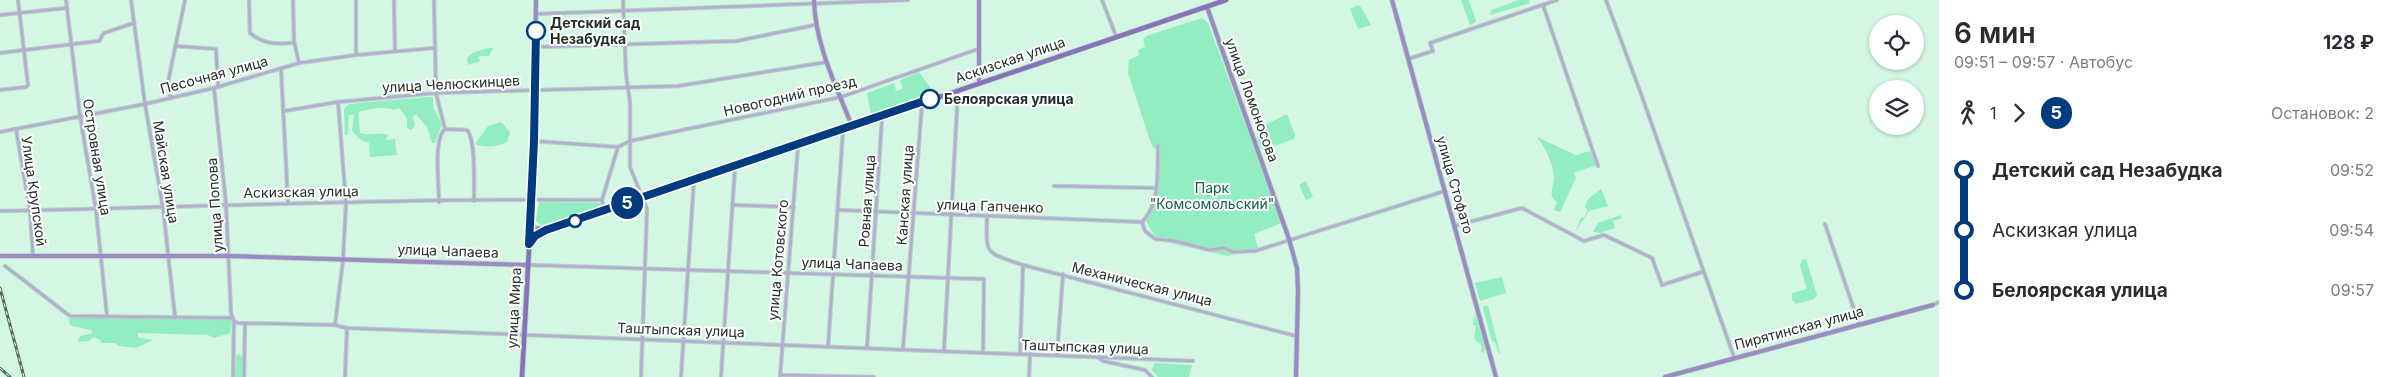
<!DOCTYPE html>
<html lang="ru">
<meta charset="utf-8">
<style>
:root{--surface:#fff;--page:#f7f7f7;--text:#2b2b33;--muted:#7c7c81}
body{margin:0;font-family:Inter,sans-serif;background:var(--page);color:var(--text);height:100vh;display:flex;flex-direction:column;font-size:19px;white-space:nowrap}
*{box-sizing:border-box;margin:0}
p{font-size:16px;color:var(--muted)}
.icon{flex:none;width:28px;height:28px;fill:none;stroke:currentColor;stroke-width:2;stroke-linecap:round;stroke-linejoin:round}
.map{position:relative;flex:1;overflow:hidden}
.details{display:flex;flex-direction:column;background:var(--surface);width:450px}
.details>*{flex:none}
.badge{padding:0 10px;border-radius:16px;font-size:18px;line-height:32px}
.fabs{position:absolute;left:1869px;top:15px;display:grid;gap:10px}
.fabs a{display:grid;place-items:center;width:55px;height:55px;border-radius:50%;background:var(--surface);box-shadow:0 1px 4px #0004;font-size:25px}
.map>.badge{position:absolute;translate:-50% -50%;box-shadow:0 0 0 2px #fff}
.legs{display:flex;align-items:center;gap:8px;height:55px;padding:0 15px;font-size:16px}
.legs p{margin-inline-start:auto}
.head{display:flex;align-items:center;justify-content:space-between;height:85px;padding:0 15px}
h1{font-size:28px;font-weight:600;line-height:38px}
ul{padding:0 15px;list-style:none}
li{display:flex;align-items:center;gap:18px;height:60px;font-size:19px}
li i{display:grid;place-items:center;width:8px;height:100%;margin:0 6px;background:currentColor}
li i::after{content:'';width:12px;height:12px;margin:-6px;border:4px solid;border-radius:50%;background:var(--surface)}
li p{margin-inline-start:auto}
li:first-child i{background:linear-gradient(#0000 50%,currentColor 0)}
li:last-child i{background:linear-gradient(currentColor 50%,#0000 0)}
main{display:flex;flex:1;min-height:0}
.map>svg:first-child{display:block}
</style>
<main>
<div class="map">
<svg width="1939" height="377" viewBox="0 0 1939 377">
<rect width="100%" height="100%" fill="#d3f7e3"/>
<g fill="#92eec1">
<polygon points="1461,0 1469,0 1476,22 1470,25"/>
<polygon points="1519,0 1529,0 1530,3 1490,15 1491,10"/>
<polygon points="1358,5 1361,7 1371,25 1358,29 1350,9"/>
<path d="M1202,18L1208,23L1282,223L1254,234L1258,248L1228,256L1174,244L1155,237L1146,221C1161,196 1159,174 1159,146L1154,149L1150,141L1128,73L1129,60L1139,55L1138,50L1145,47L1143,39L1146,36Z"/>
<polygon points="489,48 493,48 489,56 480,56 478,58 481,61 468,65 467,58 474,52"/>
<polygon points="919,72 934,93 871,114 867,93 894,83 896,91 903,89 900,80"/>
<path d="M427,97H433V107L442,124L435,143H432L427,127L416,114L413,117L415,126L411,130L407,128V118L399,108L394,110C384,105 369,109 358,112L360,133C369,136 379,132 388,135L386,140L395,139L397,155L370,157L369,143L361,140L352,131L354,115H349L348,135H345L344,109L349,104Z"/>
<path d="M1287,114L1295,135L1294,139L1263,150C1259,148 1257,141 1257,136L1263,134L1261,127Z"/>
<path d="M501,122L510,132L507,142C498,147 484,148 475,144L488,126Z"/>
<polygon points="1446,135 1456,171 1447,175 1436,139"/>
<path d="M1537,137L1576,155L1590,151L1596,163L1594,166L1574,173L1576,178L1560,212L1554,210L1557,202C1547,196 1554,187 1554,177C1553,163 1545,147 1537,137Z"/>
<polygon points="1306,181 1313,197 1306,200 1299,185"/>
<polygon points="1601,189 1608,206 1589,211 1575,232 1581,218 1584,217 1588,210 1585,207 1588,199"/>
<polygon points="539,202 601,203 601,208 544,227 536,221"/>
<polygon points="1621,215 1622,218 1613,221 1615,228 1600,233 1593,232 1598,223"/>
<polygon points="1803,259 1806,259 1817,295 1814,299 1796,304 1792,300 1792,293 1807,289 1800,265"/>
<polygon points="1502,277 1506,293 1480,301 1475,283"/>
<polygon points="1484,306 1488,306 1500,353 1499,354 1495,342 1492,341 1483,309"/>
<polygon points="71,314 229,317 232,322 230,333 214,338 208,335 138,333 138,337 153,340 136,348 119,346 114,343 101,343 100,340 94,337 89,341 78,342 80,336 93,333 91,330 72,326 69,323"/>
<polygon points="1475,314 1485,346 1484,353 1481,352 1482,346 1474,339 1476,325 1473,325"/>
<polygon points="239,354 243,357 243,377 235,377 236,356"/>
<polygon points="1154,363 1192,365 1189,377 1158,377 1152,370"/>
</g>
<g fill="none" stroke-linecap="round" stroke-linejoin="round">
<defs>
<g id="street">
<polyline points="66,0 80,116 96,210 107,316"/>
<polyline points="131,0 145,104 163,208 175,317"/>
<path d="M249,0L250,33C264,45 277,44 295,43"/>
<polyline points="293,0 294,41 299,63"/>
<polyline points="356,0 356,55"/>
<polyline points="394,0 395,51"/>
<path d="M434,0L436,93L445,129C433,139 439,185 439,202"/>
<polyline points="623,0 626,74 630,102 630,167 647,209 641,377"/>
<polyline points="1102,0 1116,36"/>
<polyline points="1606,0 1640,91 1734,357"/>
<polyline points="1543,5 1598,166"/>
<polyline points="536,14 908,0"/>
<polyline points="0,15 67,8"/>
<polyline points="175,46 216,49 218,86"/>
<polyline points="536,47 737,41 815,25"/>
<polyline points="0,53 99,41 104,33 134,23"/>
<polyline points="1408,59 1433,51 1430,43 1557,0"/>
<polyline points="281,68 288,203"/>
<polyline points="214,88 226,204 231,313 234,321 233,377"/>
<polyline points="0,90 26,87 28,85 18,0"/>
<polyline points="171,98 168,89 169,77 185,0"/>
<polyline points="284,111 338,102 436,93 678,86 827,62"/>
<polyline points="16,129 30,211 33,256"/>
<path d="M445,129L467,130C476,139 474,186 474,201"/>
<polyline points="0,132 145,104 214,88 299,63 356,55 434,48"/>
<polyline points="534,141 618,147"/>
<polyline points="1054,186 1156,188"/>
<polyline points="733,205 794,207"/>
<polyline points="604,210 602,200 618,147 630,141 841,97 978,49"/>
<path d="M838,210L1142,222C1161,203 1157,171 1158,146"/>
<path d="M0,211C201,207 402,198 602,200"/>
<path d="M987,216C986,256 985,252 1023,265L1296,336"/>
<polyline points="1142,222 1145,231 1155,239 1175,241 1210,250 1224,248 1234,252 1255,251 1445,191"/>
<polyline points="1825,224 1859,324"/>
<polyline points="1454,226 1522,208 1584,241 1604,235 1652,258 1662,285 1702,272"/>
<polyline points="528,265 984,279 983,353"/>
<polyline points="5,266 70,316 232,318"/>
<polyline points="1933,305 1939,302"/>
<polyline points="234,321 237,323 335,325 347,328 1193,361"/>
<polyline points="335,325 343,260 346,203 338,102"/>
<polyline points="828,347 843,131"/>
<polyline points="867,348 882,118"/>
<polyline points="903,349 922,104"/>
<polyline points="944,351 958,90"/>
<polyline points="1020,354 1023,266"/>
<polyline points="1057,355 1063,274"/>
<polyline points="1098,357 1103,361 1145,370 1152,377"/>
<polyline points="780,375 874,377"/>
<polyline points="244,377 245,324"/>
<polyline points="345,377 347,328"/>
<polyline points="681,377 694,180"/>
<polyline points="721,377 735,167"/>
<polyline points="780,377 798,146"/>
<polyline points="1029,377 1030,354"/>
</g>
<g id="secondary">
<path d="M814,0C815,44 836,86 852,126"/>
<polyline points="979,0 979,83"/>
<polyline points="1392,0 1496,377"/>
<polyline points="1207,7 1289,239 1297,268 1298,291 1296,377"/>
<polyline points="530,224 534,228 546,229"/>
<polyline points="529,243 534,141 536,0"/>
<polyline points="0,256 229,256 528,265"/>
<polyline points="1665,377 1933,305"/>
</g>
<polyline id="primary" points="522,377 529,249 533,238 538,233 1226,0"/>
</defs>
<use href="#street" stroke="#b3d3c2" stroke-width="4.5"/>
<use href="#secondary" stroke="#b3d3c2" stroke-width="5.5"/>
<use href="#primary" stroke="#b3d3c2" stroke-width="6"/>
<use href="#street" stroke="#b6abd2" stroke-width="2.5"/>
<use href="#secondary" stroke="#9b8ac3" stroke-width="4"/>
<use href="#primary" stroke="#8871b8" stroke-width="4.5"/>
<defs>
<g id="rail">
<polyline points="0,288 24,377"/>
<polyline points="0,368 10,377"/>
</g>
</defs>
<use href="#rail" stroke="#55685d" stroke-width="3"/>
<use href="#rail" stroke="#fff" stroke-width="1" stroke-dasharray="4" stroke-linecap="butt"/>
</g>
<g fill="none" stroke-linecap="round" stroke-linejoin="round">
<defs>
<polyline id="line-1" points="536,31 534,141 529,244 535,236 546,230 930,99"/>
</defs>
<use href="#line-1" stroke="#fff" stroke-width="11"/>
<use href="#line-1" stroke="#003b80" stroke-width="8"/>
</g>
<g fill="#fff" stroke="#003b80" stroke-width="2.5">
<circle cx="536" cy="31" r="9"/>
<circle cx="930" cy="99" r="9"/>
<circle cx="575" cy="221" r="6"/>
</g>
<g text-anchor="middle" stroke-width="4" stroke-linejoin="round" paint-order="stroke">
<g font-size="14" font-weight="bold" fill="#233029" stroke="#fff" text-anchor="start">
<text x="550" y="28">Детский сад<tspan x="550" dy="16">Незабудка</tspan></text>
<text x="944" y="104">Белоярская улица</text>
</g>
<g font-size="14" fill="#233029" stroke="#fff">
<text transform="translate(1010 60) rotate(-19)" y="5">Аскизская улица</text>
<text transform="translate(214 75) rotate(-15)" y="5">Песочная улица</text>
<text transform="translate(451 84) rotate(-3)" y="5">улица Челюскинцев</text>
<text transform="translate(790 96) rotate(-13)" y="5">Новогодний проезд</text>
<text transform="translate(1252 100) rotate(70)" y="5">улица Ломоносова</text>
<text transform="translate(97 157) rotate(81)" y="5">Островная улица</text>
<text transform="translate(166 172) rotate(81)" y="5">Майская улица</text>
<text transform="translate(1455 185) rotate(74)" y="5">улица Стофато</text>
<text transform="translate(34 191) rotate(82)" y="5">Улица Крупской</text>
<text transform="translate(301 192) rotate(-1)" y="5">Аскизская улица</text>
<text transform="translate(905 195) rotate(-86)" y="5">Канская улица</text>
<text transform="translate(867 201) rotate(-86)" y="5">Ровная улица</text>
<text transform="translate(215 205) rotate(-94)" y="5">улица Попова</text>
<text transform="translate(990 206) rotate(2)" y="5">улица Гапченко</text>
<text transform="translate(448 251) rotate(2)" y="5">улица Чапаева</text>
<text transform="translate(778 260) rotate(-85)" y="5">улица Котовского</text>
<text transform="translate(852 264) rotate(2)" y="5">улица Чапаева</text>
<text transform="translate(1142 284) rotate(14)" y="5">Механическая улица</text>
<text transform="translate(514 308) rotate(-87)" y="5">улица Мира</text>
<text transform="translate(1799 328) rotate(-15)" y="5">Пирятинская улица</text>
<text transform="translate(681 330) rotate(2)" y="5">Таштыпская улица</text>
<text transform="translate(1085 347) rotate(2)" y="5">Таштыпская улица</text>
</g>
<g font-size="14" fill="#0c6343" stroke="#fff">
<text x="1212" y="193">Парк<tspan x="1212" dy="16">"Комсомольский"</tspan></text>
</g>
</g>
</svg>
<div class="fabs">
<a><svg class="icon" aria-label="locate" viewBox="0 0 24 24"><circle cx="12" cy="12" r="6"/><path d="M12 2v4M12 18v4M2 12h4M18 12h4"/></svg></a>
<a><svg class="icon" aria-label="layers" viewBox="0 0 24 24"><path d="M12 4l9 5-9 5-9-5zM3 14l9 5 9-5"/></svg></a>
</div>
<b class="badge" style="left:627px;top:203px;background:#003b80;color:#fff">5</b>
</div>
<section class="details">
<div class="head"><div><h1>6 мин</h1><p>09:51 – 09:57 · Автобус</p></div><b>128 ₽</b></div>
<div class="legs"><svg class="icon" aria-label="walk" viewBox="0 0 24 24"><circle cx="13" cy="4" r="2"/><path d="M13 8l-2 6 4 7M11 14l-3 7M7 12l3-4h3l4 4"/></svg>1<svg class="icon" aria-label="forward" viewBox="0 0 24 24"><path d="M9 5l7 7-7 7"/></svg><b class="badge" style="background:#003b80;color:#fff">5</b><p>Остановок: 2</p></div>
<ul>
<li><i style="color:#003b80"></i><b>Детский сад Незабудка</b><p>09:52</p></li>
<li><i style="color:#003b80"></i><span>Аскизкая улица</span><p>09:54</p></li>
<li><i style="color:#003b80"></i><b>Белоярская улица</b><p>09:57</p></li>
</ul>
</section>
</main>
